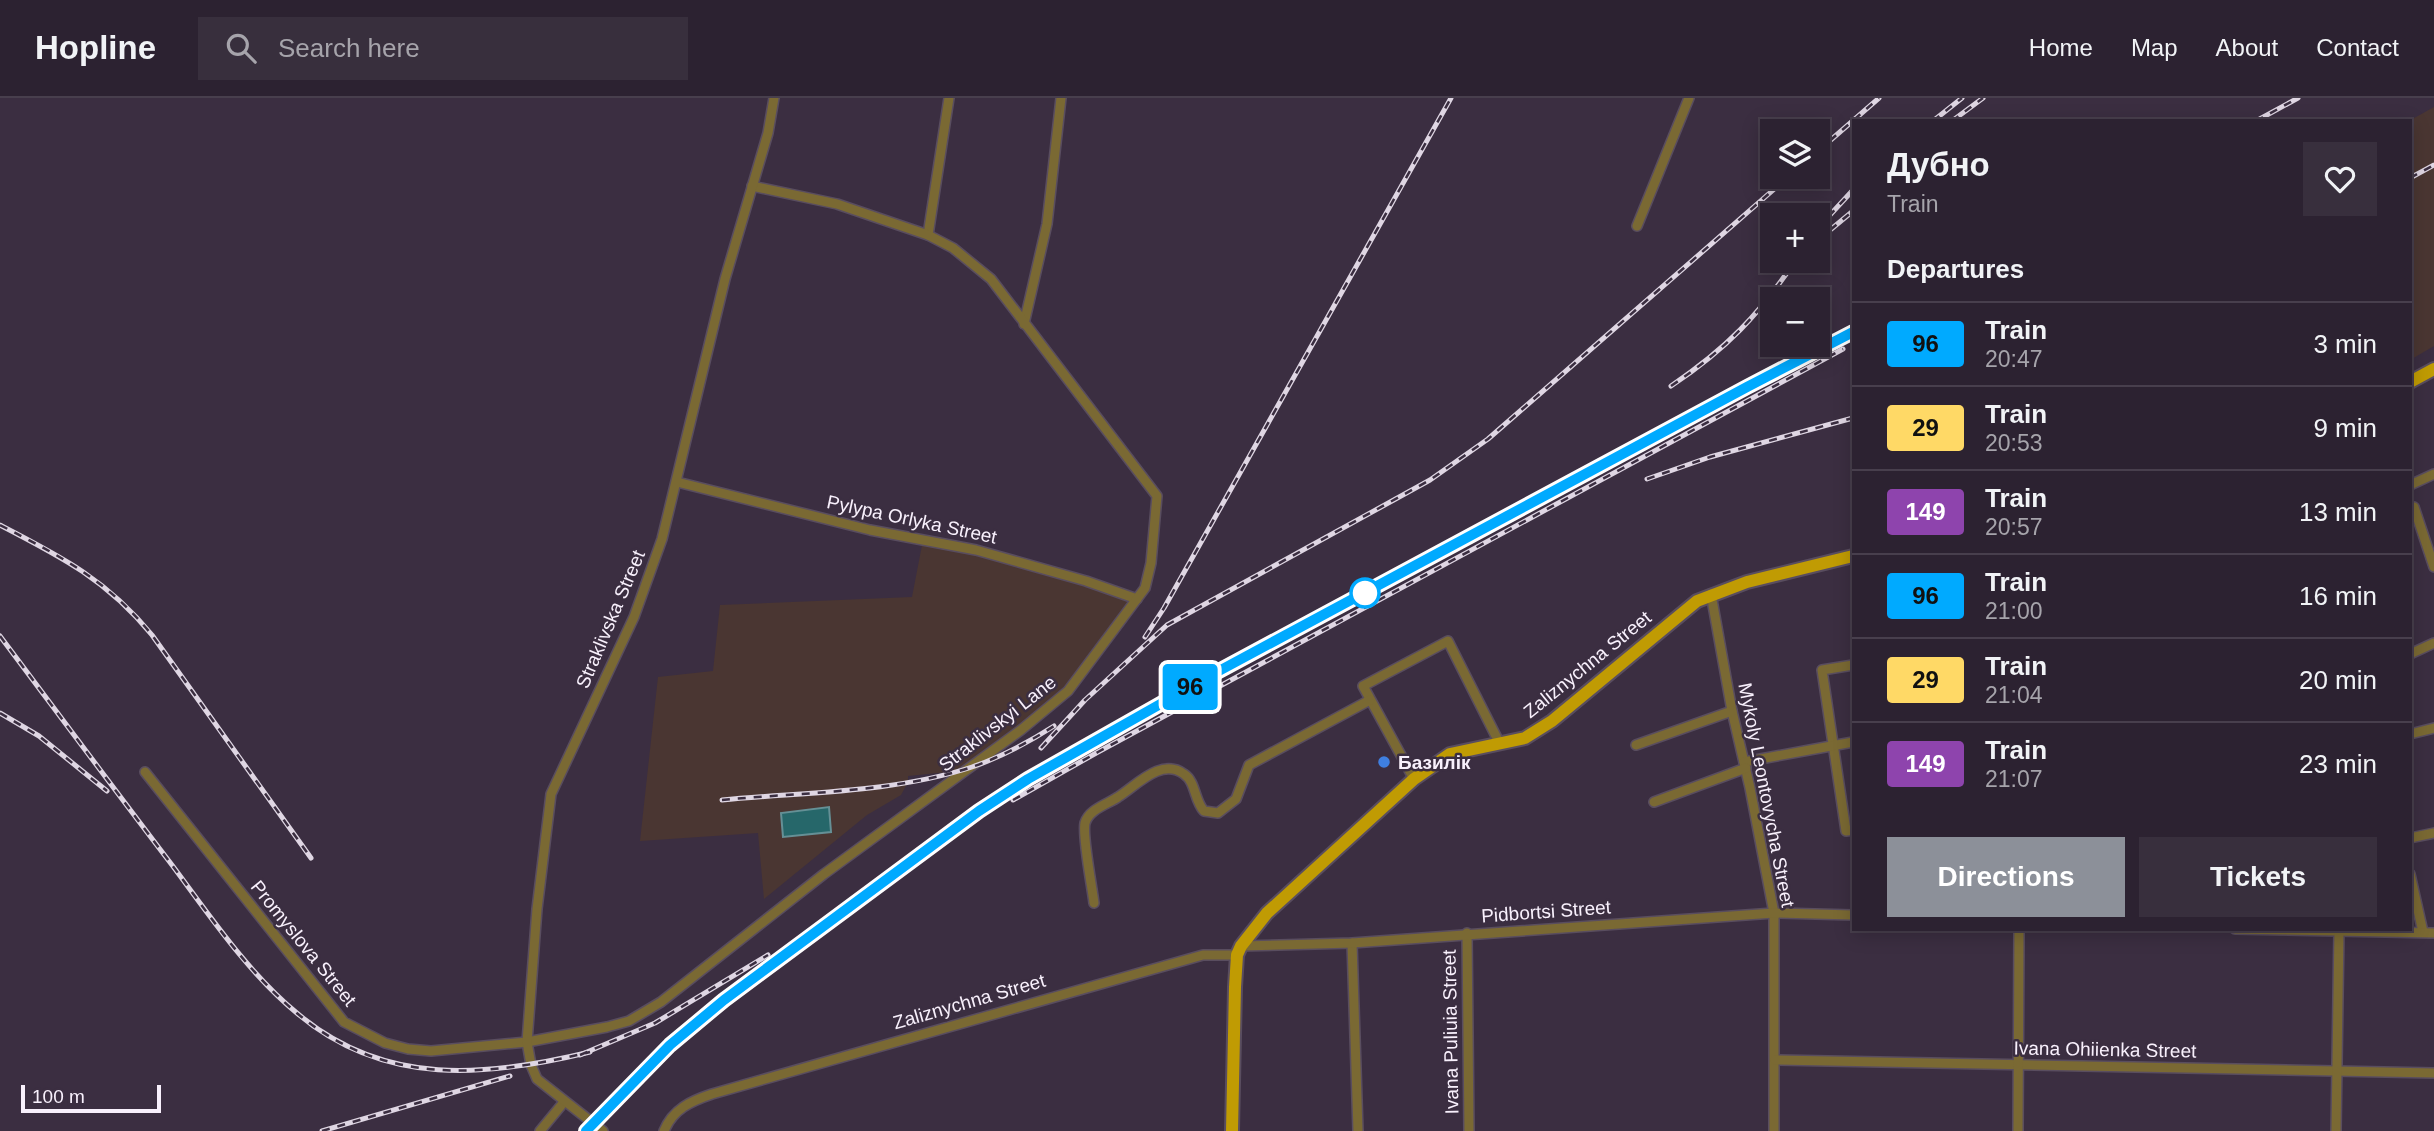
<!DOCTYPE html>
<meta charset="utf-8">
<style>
:root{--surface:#2c2231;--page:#382f3d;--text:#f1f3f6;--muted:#a6a4ab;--line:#483f4d;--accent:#8c9099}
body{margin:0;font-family:Helvetica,sans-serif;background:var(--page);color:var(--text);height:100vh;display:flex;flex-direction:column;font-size:26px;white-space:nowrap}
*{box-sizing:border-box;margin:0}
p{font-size:23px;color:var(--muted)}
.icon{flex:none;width:38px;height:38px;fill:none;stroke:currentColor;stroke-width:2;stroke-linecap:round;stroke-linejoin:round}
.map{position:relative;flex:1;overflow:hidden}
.panel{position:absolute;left:1852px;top:21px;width:560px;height:812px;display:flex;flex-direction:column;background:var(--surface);border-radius:0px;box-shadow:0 4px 18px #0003,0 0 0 2px var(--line)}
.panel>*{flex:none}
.badge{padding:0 14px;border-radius:5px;font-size:24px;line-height:46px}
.tools{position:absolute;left:1760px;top:21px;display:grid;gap:14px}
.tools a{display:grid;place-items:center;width:70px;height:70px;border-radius:0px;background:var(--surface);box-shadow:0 4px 18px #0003,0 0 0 2px var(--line);font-size:35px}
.scale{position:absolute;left:21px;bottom:18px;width:140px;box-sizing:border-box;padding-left:7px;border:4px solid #f8f0fc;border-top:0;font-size:19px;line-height:24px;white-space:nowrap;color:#f8f0fc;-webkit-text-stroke:5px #3b2e41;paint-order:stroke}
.map>.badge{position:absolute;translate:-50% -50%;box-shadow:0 0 0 4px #fff}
h2{padding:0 35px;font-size:26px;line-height:63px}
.round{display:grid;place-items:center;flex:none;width:74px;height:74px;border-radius:0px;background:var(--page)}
.overview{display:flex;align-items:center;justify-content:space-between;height:119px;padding:0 35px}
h1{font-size:33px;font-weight:600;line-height:52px}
.action{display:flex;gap:14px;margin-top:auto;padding:14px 35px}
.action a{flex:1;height:80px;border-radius:0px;background:var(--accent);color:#fff;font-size:28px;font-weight:600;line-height:80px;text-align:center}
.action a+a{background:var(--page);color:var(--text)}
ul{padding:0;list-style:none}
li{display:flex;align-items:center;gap:21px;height:84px;padding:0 35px;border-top:2px solid var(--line)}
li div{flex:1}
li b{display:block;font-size:26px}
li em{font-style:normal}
li .badge{min-width:77px;font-weight:700;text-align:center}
header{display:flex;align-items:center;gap:42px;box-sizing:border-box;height:98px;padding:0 35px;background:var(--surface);border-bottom:2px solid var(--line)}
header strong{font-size:33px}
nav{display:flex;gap:38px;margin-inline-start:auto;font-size:24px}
.search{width:490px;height:63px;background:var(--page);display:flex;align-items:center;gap:18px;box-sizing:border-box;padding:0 24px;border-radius:0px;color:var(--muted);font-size:26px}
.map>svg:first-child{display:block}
</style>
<header>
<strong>Hopline</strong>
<div class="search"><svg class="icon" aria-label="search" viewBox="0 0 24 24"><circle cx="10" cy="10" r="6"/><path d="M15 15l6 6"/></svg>Search here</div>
<nav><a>Home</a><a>Map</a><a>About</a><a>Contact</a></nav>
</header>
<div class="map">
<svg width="2434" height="1033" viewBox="0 0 2434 1033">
<rect width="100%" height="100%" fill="#3b2e41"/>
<g fill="#4a3632">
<polygon points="2434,9 2434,248 2410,262 2409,23"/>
<polygon points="923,442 976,452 1137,501 1068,593 967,672 908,678 908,684 901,697 867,717 764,801 758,735 640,743 658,579 713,573 720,507 912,499"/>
</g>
<polygon fill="#26676a" stroke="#659096" stroke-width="2" points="829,709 831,734 783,739 781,715"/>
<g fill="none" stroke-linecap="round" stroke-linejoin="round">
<defs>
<g id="minor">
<polyline points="1637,128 1689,0"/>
<polyline points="928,137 949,0"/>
<polyline points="1024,226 1047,126 1061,0"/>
<polyline points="677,384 870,432 976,452 1086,483 1137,501"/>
<polyline points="2410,387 2434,376"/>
<polyline points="2414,409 2434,469"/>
<polyline points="1711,496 1732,613 1750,690 1774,815 1774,1033"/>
<polyline points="2410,556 2434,545"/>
<polyline points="1853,567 1822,572 1846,733 1853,732"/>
<polyline points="2410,636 2434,630"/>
<polyline points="1636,647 1732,613"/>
<polyline points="1744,664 1853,644"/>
<polyline points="145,674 344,924 385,945 408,951 431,953 527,944 607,929 629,923 661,904 824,776 1021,632 1068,593 1145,490 1151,465 1157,398 991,181 953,150 928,137 837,106 752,88"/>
<polyline points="1414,681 1363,588 1448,543 1500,646"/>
<polyline points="1654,704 1746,670"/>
<polyline points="2410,740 2434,735"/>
<polyline points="2410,776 2423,834"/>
<path d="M1094,805C1092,788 1082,738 1085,725C1089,711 1108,706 1118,699C1136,688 1161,659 1184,676C1196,684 1194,702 1204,713L1218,715L1236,701L1249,667L1370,602"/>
<polyline points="2235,831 2434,835"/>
<polyline points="1467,835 1469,1033"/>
<polyline points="1352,845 1358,1033"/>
<polyline points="1241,848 1352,845 1774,815 1853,817"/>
<polyline points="1775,962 2434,975"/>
<polyline points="540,1033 564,1004"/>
<polyline points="603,1033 537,981 531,967 527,944 537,811 551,696 634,519 662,441 725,181 768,35 774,0"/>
<path d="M664,1033C673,1011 691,1003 712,996L1203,857H1237"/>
<polyline points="2018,1033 2019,831"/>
<polyline points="2336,1033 2339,832"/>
</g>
<g id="major">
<polyline points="2410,284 2434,271"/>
<polyline points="1232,1033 1235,889 1237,857 1241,848 1267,815 1414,681 1450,656 1525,640 1552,623 1697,503 1747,484 1853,458"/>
</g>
</defs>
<use href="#minor" stroke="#594d5f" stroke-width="12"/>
<use href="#major" stroke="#594d5f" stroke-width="16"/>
<use href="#minor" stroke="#7a6933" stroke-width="9"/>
<use href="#major" stroke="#c09b03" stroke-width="12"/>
<defs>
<g id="rail">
<polyline points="1933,23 1962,0"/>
<polyline points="1952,23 1983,0"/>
<polyline points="2256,23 2298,0"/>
<polyline points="1818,53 1879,0"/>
<polyline points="2410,80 2434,67"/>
<polyline points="1818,130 1853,92"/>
<polyline points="1818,142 1853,113"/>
<path d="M1671,288C1726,251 1759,217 1795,163"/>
<polyline points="1647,381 1710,359 1853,320"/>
<path d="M0,427C62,459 107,482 152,537L311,760"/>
<path d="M0,538C57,614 114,691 172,767C210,818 248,875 298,916C385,989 487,979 590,954"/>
<polyline points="1145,539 1164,510 1451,0"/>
<polyline points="0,615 39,638 107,693"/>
<polyline points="1041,650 1085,602 1167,527 1430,382 1488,341 1788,79"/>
<path d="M722,702C804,694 893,695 972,669C1001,659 1029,644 1054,628"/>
<polyline points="1013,702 1098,654 1843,251"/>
<polyline points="580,957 655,925 768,857"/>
<polyline points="322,1033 510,978"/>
<polyline points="586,1033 670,947 724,902 979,713 1028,681 1217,574 1747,289 1853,234"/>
</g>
</defs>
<use href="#rail" stroke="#dfd6e3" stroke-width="5"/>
<use href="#rail" stroke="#3b2e41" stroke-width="2.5" stroke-dasharray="8" stroke-linecap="butt"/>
</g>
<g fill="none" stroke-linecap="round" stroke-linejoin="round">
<defs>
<polyline id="line" points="586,1033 670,947 724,902 979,713 1028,681 1217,574 1747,289 1853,234"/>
</defs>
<use href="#line" stroke="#fff" stroke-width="16"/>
<use href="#line" stroke="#0af" stroke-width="10"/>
</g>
<circle fill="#fff" stroke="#0af" stroke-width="3.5" cx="1365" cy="495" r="14"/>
<circle fill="#3f7fe0" stroke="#3b2e41" stroke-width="2.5" cx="1384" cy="664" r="7"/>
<g text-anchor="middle" stroke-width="5" stroke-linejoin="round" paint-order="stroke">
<g font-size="19" fill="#f8f0fc" stroke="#3b2e41">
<text transform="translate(912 421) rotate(12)" y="7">Pylypa Orlyka Street</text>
<text transform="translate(610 521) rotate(-67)" y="7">Straklivska Street</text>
<text transform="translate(1587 566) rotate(-39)" y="7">Zaliznychna Street</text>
<text transform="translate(997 625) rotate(-38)" y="7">Straklivskyi Lane</text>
<text transform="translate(1767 697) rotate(79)" y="7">Mykoly Leontovycha Street</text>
<text transform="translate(1546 813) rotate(-4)" y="7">Pidbortsi Street</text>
<text transform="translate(304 845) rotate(51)" y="7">Promyslova Street</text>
<text transform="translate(969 903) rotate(-16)" y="7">Zaliznychna Street</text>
<text transform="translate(1450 934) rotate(-91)" y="7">Ivana Puliuia Street</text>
<text transform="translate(2105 951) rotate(1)" y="7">Ivana Ohiienka Street</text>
</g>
<g font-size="19" font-weight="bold" fill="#f8f0fc" stroke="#3b2e41" text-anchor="start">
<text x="1398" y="671">Базилік</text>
</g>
</g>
</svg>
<div class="tools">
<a><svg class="icon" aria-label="layers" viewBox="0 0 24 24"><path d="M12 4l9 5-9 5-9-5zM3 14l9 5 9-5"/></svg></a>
<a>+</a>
<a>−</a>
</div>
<div class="scale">100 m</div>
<b class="badge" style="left:1190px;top:589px;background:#0af;color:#111">96</b>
<section class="panel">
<div class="overview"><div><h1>Дубно</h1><p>Train</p></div><a class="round"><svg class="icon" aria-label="heart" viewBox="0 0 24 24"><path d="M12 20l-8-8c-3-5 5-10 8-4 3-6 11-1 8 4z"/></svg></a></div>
<h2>Departures</h2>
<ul>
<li><span class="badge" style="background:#0af;color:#111">96</span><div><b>Train</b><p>20:47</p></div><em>3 min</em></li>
<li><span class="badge" style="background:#ffd966;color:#111">29</span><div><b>Train</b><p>20:53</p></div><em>9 min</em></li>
<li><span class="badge" style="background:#8e44ad;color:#fff">149</span><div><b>Train</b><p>20:57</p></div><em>13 min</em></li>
<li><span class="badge" style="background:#0af;color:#111">96</span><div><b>Train</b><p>21:00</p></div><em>16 min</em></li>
<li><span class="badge" style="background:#ffd966;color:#111">29</span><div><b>Train</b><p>21:04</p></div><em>20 min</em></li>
<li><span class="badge" style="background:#8e44ad;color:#fff">149</span><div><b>Train</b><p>21:07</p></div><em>23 min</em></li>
</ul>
<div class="action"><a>Directions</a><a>Tickets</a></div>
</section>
</div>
